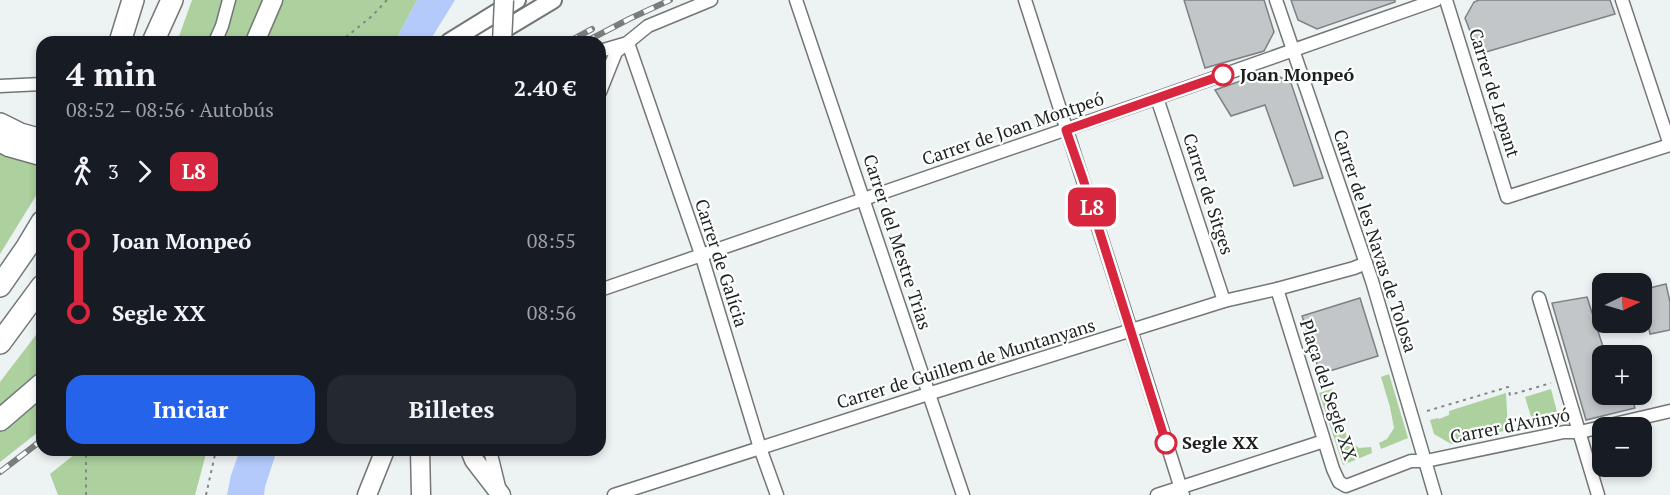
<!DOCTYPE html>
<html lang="es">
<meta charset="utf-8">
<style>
:root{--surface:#171b24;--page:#242831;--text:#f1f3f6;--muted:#9ea1a6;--accent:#2563eb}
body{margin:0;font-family:"PT Serif",serif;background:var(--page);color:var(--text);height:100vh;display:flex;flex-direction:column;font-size:22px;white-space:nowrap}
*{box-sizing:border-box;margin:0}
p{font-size:20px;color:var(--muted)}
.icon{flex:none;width:33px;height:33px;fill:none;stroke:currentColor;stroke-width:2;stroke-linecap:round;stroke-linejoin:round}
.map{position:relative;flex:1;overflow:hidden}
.details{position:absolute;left:36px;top:36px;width:570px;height:420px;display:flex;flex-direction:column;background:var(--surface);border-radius:18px;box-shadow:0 3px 9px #0003}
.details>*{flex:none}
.badge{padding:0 12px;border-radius:9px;font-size:21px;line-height:39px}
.needle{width:39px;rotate:85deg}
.buttons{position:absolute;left:1592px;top:273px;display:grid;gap:12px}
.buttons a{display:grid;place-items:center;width:60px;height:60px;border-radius:12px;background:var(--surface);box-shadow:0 3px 9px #0003;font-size:30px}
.map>.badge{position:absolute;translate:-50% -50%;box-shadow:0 0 0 3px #fff}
.legs{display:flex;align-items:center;gap:9px;height:66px;padding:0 30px;font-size:20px}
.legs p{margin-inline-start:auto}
.headline{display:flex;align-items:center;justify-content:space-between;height:102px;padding:0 30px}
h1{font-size:33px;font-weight:700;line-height:45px}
.primary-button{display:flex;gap:12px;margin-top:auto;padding:12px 30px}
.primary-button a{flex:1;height:69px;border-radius:18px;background:var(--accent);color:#fff;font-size:24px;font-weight:700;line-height:69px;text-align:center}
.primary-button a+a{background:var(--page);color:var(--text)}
ul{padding:0 30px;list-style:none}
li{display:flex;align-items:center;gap:21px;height:72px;font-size:22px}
li i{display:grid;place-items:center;width:9px;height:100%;margin:0 8px;background:currentColor}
li i::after{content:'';width:15px;height:15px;margin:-8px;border:4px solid;border-radius:50%;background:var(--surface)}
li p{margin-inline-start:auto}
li:first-child i{background:linear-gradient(#0000 50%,currentColor 0)}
li:last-child i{background:linear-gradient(currentColor 50%,#0000 0)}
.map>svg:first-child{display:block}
</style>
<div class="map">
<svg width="1670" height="495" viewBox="0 0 1670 495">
<rect width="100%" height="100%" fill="#edf2f3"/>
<g fill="#acd09e">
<polygon points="192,0 417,0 395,42 177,42"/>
<polygon points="0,148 42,163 42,186 0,254"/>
<polygon points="42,327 42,429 0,462 0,382"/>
<polygon points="1389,374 1408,438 1381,449 1379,443 1387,439 1394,428 1390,407 1381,377"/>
<polygon points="1332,389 1348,440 1359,448 1371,447 1372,453 1343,465 1319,393"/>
<polygon points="1551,389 1557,412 1532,420 1525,397"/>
<polygon points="1506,393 1508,430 1451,444 1434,434 1430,420 1438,418 1439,419 1449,415 1449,411"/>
<polygon points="80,450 207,450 195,495 58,495 50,474"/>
</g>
<g fill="#b3cafb">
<polygon points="417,0 455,0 429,42 395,42"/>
<polygon points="240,450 277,450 265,487 264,495 227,495 231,475"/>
</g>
<g fill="#c2c6c8" stroke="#7d8183" stroke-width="1.5">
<polygon points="1184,0 1264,0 1274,32 1264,51 1205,68"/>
<polygon points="1291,0 1395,0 1395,2 1317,29 1298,20"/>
<polygon points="1479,0 1610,0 1615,14 1479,54 1465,18 1474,2"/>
<polygon points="1269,71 1291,83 1323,178 1294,186 1265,105 1231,116 1215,90"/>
<polygon points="1666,284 1670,302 1670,330 1650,334 1641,290"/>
<polygon points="1587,297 1606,356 1602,356 1602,394 1631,394 1635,408 1586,420 1552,303"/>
<polygon points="1360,298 1378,356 1320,374 1302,316"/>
</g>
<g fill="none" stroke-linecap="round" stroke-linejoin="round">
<defs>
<g id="street">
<polyline points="796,0 963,495"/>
<polyline points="1025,0 1123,305 1183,495"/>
<polyline points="1276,0 1372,281 1435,495"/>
<polyline points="1446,0 1507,197 1670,145"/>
<polyline points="1622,0 1670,145"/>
<polyline points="215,42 222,26 229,0"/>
<polyline points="628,43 701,254 760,448 777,495"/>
<polyline points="600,51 624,44"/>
<polyline points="0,86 42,84"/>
<polyline points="600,92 616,52 648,26 711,0"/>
<polyline points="1157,98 1224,301"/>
<polyline points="1277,289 1333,469 1339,482 1346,486 1411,461 1426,461 1564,432 1580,432 1670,411"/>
<polyline points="600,290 1157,98 1436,0"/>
<polyline points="1539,298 1598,495"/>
<polyline points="490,450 499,487"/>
<polyline points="614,495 928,394 1224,301 1277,289 1354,268 1366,263"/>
<polyline points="1157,495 1324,441"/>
</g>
<g id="secondary">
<polyline points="449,42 517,0"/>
<polyline points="483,42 553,0"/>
</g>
<g id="primary">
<polyline points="255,42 273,0"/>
<polyline points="420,450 421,495"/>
<polyline points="470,450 474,460 501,495"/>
<polyline points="367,495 385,450"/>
</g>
<g id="highway">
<polyline points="120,42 133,0"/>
<polyline points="153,42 172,0"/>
<polyline points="0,124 20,134 42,140"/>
<polyline points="0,141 10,146 42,155"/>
<polyline points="0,286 27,247 42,222"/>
<polyline points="0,343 42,286"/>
<polyline points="0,420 42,384"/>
</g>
</defs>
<use href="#street" stroke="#727677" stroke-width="15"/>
<use href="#secondary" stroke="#727677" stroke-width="20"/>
<use href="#primary" stroke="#727677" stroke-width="21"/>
<use href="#highway" stroke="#727677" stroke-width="24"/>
<g stroke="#828686" stroke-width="2" stroke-dasharray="3 4.5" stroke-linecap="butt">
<polyline points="340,42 372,16 387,0"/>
<polyline points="1427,411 1508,387 1510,395 1551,383"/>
<polyline points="86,495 86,454 90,450"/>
<polyline points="206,495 216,450"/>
</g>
<use href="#street" stroke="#fff" stroke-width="12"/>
<use href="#secondary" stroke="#fff" stroke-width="16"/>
<use href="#primary" stroke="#fff" stroke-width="18"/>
<use href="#highway" stroke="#fff" stroke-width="21"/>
<defs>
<g id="rail">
<polyline points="568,42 592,29"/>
<polyline points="585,42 629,19 670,0"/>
<polyline points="0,472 42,440"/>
</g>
</defs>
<use href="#rail" stroke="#7a7d7e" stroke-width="6"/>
<use href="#rail" stroke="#fdffff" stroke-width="4" stroke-dasharray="11" stroke-linecap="butt"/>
<defs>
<polyline id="primary-bridge" points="502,42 504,0"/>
</defs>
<use href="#primary-bridge" stroke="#727677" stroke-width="21" stroke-linecap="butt"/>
<use href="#primary-bridge" stroke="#fff" stroke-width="18"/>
</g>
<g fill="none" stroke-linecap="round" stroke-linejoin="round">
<defs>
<polyline id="line-1" points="1166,443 1083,179 1066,130 1223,75"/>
</defs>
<use href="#line-1" stroke="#fff" stroke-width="14"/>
<use href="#line-1" stroke="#d7263d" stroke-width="9"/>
</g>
<g fill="#fff" stroke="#d7263d" stroke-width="3">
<circle cx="1223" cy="75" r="10"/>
<circle cx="1166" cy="443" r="10"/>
</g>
<g text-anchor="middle" stroke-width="4.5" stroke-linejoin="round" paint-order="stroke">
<g font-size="18" font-weight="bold" fill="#1d1f1f" stroke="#fdffff" text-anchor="start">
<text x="1240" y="81">Joan Monpeó</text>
<text x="1182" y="449">Segle XX</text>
</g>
<g font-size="18" fill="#1d1f1f" stroke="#fdffff">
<text transform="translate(1494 93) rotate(73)" y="6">Carrer de Lepant</text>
<text transform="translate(1013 129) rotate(-19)" y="6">Carrer de Joan Montpeó</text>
<text transform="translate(1208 194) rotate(72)" y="6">Carrer de Sitges</text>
<text transform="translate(1375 241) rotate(72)" y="6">Carrer de les Navas de Tolosa</text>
<text transform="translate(897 242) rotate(72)" y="6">Carrer del Mestre Trias</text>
<text transform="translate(721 263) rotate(72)" y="6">Carrer de Galícia</text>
<text transform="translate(966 364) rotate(-17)" y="6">Carrer de Guillem de Muntanyans</text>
<text transform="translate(1328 390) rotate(72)" y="6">Plaça del Segle XX</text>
<text transform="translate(1510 426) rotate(-11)" y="6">Carrer d'Avinyó</text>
</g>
</g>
</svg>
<div class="buttons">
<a><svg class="needle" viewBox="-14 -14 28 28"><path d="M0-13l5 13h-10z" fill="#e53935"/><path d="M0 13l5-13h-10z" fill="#9ea1a6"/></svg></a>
<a>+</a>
<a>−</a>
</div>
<b class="badge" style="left:1092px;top:207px;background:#d7263d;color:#fff">L8</b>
<section class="details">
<div class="headline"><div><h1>4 min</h1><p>08:52 – 08:56 · Autobús</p></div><b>2.40 €</b></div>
<div class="legs"><svg class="icon" aria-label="walk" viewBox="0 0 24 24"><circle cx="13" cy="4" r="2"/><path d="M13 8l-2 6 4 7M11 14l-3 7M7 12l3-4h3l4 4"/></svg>3<svg class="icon" aria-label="forward" viewBox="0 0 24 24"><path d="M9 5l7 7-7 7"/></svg><b class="badge" style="background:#d7263d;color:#fff">L8</b></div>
<ul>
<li><i style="color:#d7263d"></i><b>Joan Monpeó</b><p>08:55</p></li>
<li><i style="color:#d7263d"></i><b>Segle XX</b><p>08:56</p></li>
</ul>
<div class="primary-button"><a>Iniciar</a><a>Billetes</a></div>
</section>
</div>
